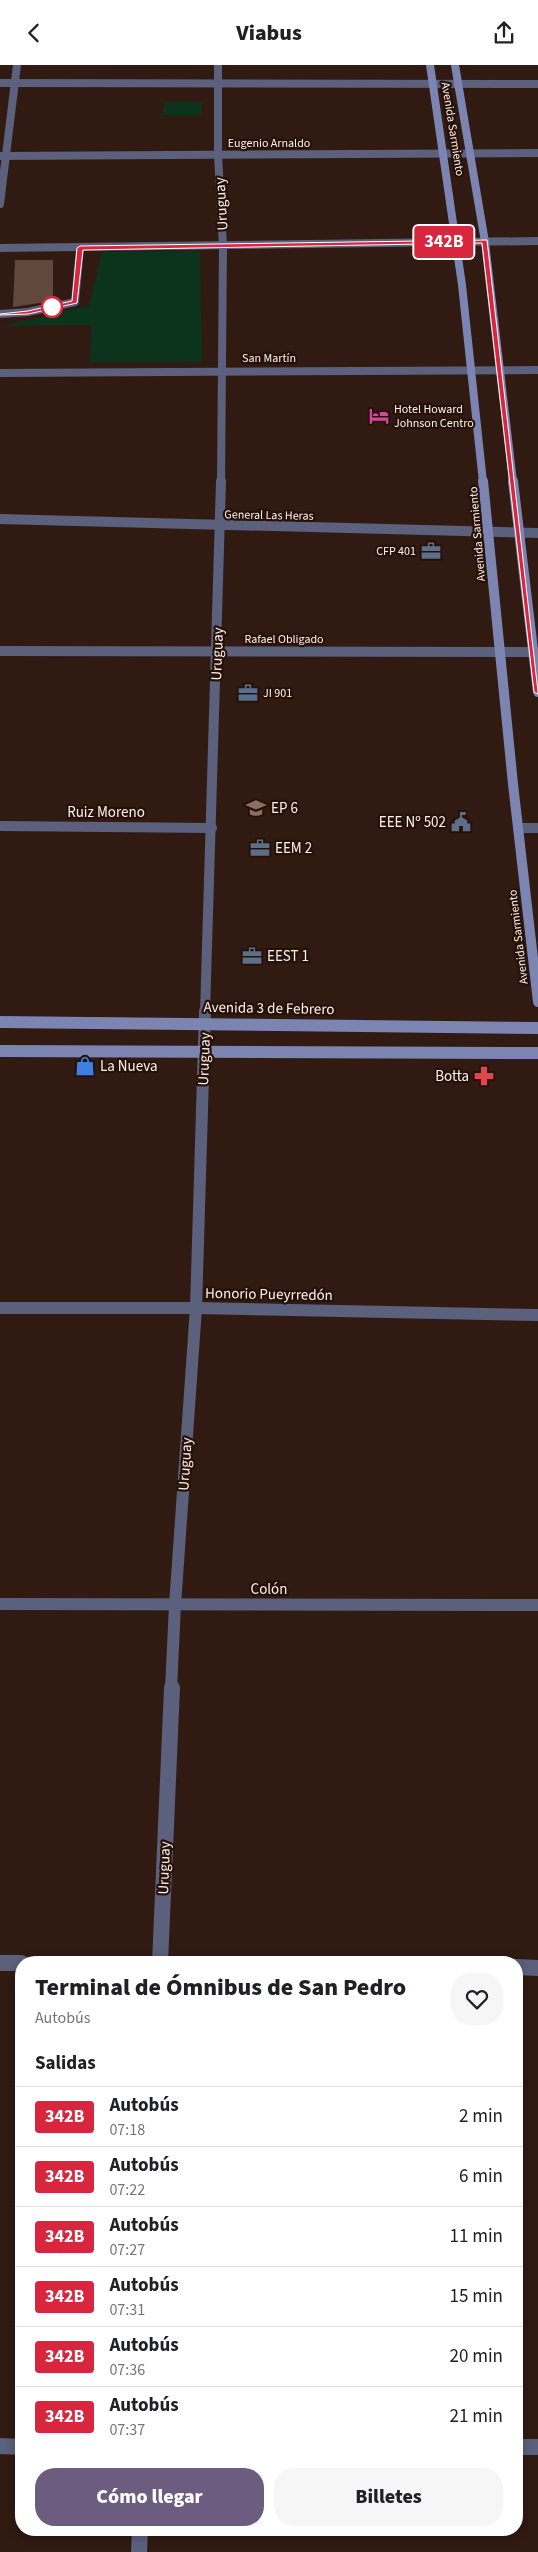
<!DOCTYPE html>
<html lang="es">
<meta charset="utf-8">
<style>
:root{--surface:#fff;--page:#f6f6f6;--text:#202124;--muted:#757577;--line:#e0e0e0;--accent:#6c5c7f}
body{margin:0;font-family:"Source Sans 3",sans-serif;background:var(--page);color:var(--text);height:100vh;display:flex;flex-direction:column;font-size:19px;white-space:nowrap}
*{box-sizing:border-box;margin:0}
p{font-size:16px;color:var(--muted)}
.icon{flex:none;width:28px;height:28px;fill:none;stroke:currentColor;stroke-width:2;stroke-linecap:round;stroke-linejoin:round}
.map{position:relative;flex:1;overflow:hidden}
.side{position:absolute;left:15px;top:1891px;width:508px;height:580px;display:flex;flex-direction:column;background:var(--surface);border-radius:20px;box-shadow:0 2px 12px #0003}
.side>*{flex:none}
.badge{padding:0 10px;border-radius:4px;font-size:18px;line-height:32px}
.map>.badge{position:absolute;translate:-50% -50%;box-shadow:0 0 0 2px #fff}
h2{padding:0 20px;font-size:19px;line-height:45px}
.round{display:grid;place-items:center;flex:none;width:52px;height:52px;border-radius:20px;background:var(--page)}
.overview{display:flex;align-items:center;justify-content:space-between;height:85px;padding:0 20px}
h1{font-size:24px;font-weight:800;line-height:38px}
.button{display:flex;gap:10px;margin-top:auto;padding:10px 20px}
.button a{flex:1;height:58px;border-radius:20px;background:var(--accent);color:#fff;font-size:20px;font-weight:800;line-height:58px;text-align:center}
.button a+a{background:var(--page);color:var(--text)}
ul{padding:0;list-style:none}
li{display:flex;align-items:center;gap:15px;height:60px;padding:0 20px;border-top:1px solid var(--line)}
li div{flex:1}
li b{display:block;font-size:19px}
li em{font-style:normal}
li .badge{min-width:55px;font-weight:700;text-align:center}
header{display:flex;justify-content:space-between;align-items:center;height:65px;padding:0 20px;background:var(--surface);font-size:22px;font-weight:800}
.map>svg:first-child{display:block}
</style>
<header><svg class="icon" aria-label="back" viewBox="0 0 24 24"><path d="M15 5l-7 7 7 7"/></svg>Viabus<svg class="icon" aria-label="share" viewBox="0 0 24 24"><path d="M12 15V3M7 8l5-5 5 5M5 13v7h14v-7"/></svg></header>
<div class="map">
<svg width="538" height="2487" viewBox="0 0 538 2487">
<rect width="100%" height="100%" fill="#301a12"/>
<g fill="#0c341d">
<polygon points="165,37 202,37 201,50 162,50"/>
<polygon points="200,186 202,297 90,297 91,260 0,261 89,241 102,187"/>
</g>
<polygon fill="#61483f" points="15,195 53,195 53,236 13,242"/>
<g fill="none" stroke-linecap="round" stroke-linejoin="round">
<polyline stroke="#5b607c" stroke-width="8" points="0,249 28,247 75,237 80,183"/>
<g stroke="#5b607c" stroke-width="8">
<polyline points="218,0 218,90 223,181 221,417"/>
<polyline points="0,18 538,19"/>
<polyline points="0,91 538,88"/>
<polyline points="0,139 17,0"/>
<polyline points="0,183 538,176"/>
<polyline points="0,308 538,305"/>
</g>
<g stroke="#5b607c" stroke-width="10">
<polyline points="0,454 538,468"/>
<polyline points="0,586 538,587"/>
<polyline points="0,761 212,763"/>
<polyline points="518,763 538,763"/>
<polyline points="205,948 221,416"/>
</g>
<g stroke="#5b607c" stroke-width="12">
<polyline points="0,1243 196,1243 538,1250"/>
<polyline points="0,1539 538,1540"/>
<polyline points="171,1624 175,1540 196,1243 205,946"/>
</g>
<g stroke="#5b607c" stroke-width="16">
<polyline points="0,1898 21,1898"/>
<polyline points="160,1898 172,1623"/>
<polyline points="516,1902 538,1903"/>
<polyline points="0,2381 21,2382"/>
<polyline points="516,2382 538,2382"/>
<polyline points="139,2487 140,2465"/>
</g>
<g stroke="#7c84b1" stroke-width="8">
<polyline points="430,0 462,220 483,417"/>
<polyline points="455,0 485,177 513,417"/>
</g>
<g stroke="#7c84b1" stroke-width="10">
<polyline points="483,416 513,719 538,937"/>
<polyline points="513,416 538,627"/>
</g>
<g stroke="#7c84b1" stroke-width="12">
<polyline points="0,957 538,963"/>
<polyline points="0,986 538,988"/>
</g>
</g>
<polygon fill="#d7263d" stroke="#fff" points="487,175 538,627 538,629 534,627 482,178 83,185 77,238 28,249 0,250 0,249 28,246 72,236 77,183 80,181"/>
<defs>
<symbol id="hotel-bare" viewBox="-9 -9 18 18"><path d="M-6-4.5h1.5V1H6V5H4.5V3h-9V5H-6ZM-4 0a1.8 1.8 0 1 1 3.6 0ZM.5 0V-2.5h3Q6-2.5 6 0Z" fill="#d1479c" stroke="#261109" stroke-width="2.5" paint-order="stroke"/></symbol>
<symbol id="office-bare" viewBox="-9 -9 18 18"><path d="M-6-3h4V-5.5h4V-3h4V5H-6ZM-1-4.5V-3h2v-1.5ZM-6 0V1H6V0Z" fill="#5c6f8a" stroke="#261109" stroke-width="2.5" paint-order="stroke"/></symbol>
<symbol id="school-bare" viewBox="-9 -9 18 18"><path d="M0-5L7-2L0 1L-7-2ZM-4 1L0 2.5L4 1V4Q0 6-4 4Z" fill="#8d6e63" stroke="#261109" stroke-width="2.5" paint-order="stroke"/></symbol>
<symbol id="civic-bare" viewBox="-9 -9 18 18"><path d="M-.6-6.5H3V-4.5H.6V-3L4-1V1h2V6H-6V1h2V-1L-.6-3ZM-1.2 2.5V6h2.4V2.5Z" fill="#5c6f8a" stroke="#261109" stroke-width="2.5" paint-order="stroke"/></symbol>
<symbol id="shop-bare" viewBox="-9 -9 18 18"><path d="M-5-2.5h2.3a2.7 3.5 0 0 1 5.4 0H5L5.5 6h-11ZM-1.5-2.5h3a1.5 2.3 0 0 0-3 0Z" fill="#3f7fe0" stroke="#261109" stroke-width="2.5" paint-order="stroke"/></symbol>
<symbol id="pharmacy-bare" viewBox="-9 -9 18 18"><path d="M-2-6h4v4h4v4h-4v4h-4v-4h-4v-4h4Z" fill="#e0444e" stroke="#261109" stroke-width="2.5" paint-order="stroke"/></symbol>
</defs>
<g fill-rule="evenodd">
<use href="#hotel-bare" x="365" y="337" width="28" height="28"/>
<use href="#office-bare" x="417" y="472" width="28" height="28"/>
<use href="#office-bare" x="234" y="614" width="28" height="28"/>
<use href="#school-bare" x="242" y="729" width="28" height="28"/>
<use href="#civic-bare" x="447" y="743" width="28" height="28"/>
<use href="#office-bare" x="246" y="769" width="28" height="28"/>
<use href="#office-bare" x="238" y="877" width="28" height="28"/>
<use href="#shop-bare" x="71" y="987" width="28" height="28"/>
<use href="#pharmacy-bare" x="470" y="997" width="28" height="28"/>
</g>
<circle fill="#fff" stroke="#d7263d" stroke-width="2.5" cx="52" cy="242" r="10"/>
<g text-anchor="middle" stroke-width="4.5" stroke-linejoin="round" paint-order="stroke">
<g font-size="12" fill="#fef1ec" stroke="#261109">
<text transform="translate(453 64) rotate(81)" y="4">Avenida Sarmiento</text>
<text x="269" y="82">Eugenio Arnaldo</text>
<text x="269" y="297">San Martín</text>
<text transform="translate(269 450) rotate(1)" y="4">General Las Heras</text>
<text transform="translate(477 469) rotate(-95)" y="4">Avenida Sarmiento</text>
<text x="284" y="578">Rafael Obligado</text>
<text transform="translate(518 872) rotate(-97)" y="4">Avenida Sarmiento</text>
</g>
<g font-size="12" fill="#fef1ec" stroke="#261109" text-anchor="start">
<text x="394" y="348">Hotel Howard<tspan x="394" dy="14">Johnson Centro</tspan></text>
<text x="416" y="490" text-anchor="end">CFP 401</text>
<text x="263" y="632">JI 901</text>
</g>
<g font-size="15" fill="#fef1ec" stroke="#261109">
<text transform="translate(221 139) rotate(-93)" y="5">Uruguay</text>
<text transform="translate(217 589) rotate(-88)" y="5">Uruguay</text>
<text x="106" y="752">Ruiz Moreno</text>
<text transform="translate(269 943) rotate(1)" y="5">Avenida 3 de Febrero</text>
<text transform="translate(204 994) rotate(-88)" y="5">Uruguay</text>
<text transform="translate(269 1229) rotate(1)" y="5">Honorio Pueyrredón</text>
<text transform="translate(185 1399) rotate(-86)" y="5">Uruguay</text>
<text x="269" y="1529">Colón</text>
<text transform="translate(164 1803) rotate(-88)" y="5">Uruguay</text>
</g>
<g font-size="15" fill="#fef1ec" stroke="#261109" text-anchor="start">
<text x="271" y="748">EP 6</text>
<text x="446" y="762" text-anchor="end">EEE Nº 502</text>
<text x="275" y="788">EEM 2</text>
<text x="267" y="896">EEST 1</text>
<text x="100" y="1006">La Nueva</text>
<text x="469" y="1016" text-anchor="end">Botta</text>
</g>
</g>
</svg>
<b class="badge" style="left:444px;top:177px;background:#d7263d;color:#fff">342B</b>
<section class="side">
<div class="overview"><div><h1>Terminal de Ómnibus de San Pedro</h1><p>Autobús</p></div><a class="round"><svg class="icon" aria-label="heart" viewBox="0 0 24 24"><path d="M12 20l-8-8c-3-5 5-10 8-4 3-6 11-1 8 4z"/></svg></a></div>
<h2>Salidas</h2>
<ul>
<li><span class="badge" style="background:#d7263d;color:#fff">342B</span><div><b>Autobús</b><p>07:18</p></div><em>2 min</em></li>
<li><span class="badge" style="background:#d7263d;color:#fff">342B</span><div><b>Autobús</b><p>07:22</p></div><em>6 min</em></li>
<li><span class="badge" style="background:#d7263d;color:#fff">342B</span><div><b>Autobús</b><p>07:27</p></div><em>11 min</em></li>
<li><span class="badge" style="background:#d7263d;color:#fff">342B</span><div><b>Autobús</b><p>07:31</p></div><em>15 min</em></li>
<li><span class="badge" style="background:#d7263d;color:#fff">342B</span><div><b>Autobús</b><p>07:36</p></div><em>20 min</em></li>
<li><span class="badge" style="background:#d7263d;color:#fff">342B</span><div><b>Autobús</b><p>07:37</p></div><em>21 min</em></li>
</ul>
<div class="button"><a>Cómo llegar</a><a>Billetes</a></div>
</section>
</div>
